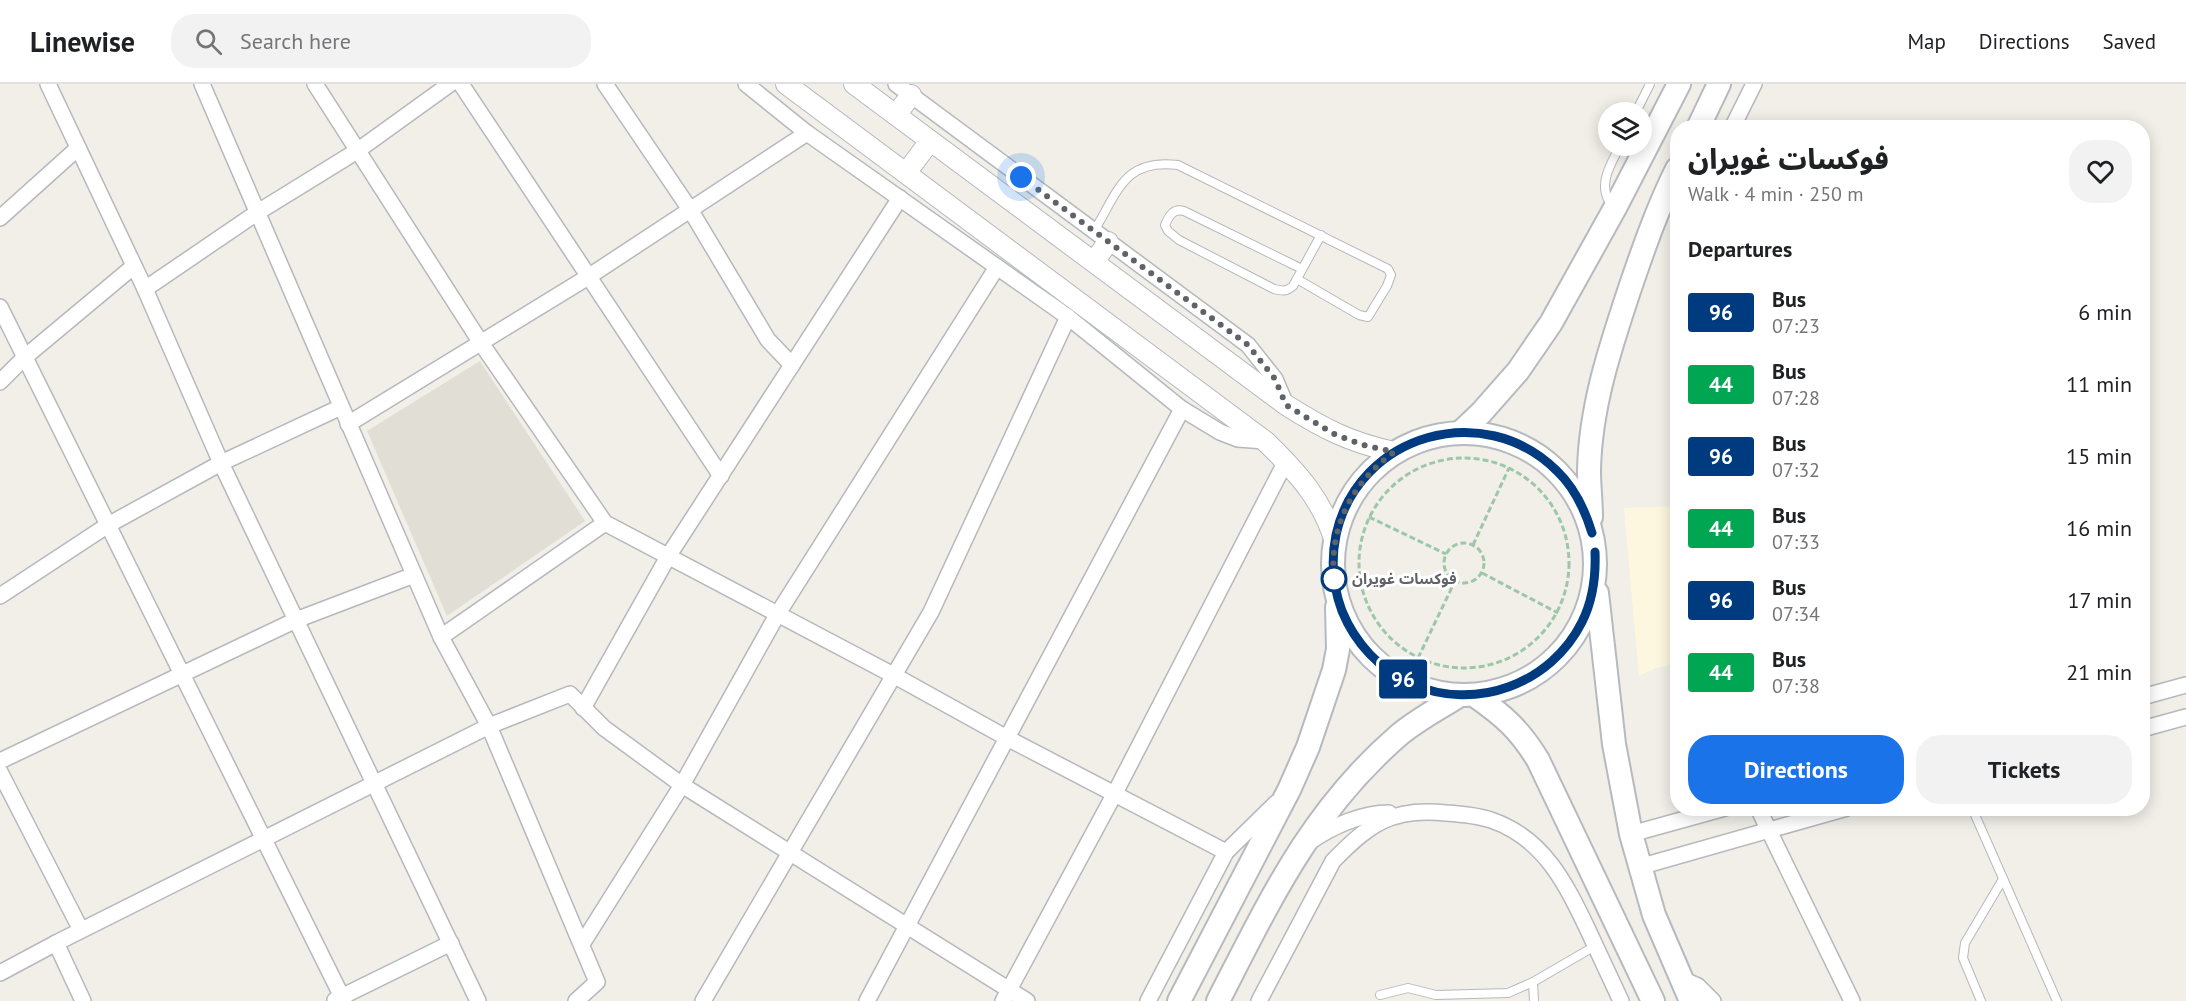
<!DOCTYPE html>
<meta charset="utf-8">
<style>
:root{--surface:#fff;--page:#f2f2f2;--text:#202124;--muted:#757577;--line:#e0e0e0;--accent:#1a73e8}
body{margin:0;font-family:"PT Sans","Noto Sans Arabic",sans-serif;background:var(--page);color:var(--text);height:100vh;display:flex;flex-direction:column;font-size:22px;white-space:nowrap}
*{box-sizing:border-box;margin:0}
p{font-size:20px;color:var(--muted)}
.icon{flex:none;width:33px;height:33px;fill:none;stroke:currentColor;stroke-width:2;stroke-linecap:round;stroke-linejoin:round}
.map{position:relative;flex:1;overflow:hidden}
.drawer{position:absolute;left:1670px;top:36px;width:480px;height:696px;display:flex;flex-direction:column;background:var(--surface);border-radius:24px;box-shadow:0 3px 15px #0003}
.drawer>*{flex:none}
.badge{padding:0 12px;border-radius:4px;font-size:21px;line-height:39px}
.tools{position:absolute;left:1598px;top:18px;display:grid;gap:12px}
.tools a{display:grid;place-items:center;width:54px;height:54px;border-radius:50%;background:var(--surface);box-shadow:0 3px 15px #0003;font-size:30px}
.you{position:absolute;width:30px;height:30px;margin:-15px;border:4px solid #fff;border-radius:50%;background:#1a73e8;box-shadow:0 0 0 9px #1a73e833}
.map>.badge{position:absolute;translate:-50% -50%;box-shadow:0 0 0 3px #fff}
h2{padding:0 18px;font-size:22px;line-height:54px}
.round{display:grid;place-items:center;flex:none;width:63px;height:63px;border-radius:24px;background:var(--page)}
.overview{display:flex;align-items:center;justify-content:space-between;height:102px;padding:0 18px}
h1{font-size:28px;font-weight:800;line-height:45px}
.primary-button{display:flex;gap:12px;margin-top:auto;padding:12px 18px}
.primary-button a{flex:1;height:69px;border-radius:24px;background:var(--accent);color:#fff;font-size:24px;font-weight:800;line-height:69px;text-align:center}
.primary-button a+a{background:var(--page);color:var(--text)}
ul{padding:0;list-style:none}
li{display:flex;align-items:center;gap:18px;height:72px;padding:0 18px}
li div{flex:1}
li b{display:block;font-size:22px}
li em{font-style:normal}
li .badge{min-width:66px;font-weight:700;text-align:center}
header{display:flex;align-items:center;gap:36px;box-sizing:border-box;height:84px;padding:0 30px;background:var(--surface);border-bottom:2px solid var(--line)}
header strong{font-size:28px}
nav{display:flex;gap:33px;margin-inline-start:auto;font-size:21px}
.search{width:420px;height:54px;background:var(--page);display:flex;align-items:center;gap:15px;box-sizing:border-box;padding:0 21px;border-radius:24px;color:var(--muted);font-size:22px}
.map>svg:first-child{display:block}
</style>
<header>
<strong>Linewise</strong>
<div class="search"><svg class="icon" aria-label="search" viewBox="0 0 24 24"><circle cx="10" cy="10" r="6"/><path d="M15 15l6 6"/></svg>Search here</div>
<nav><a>Map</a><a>Directions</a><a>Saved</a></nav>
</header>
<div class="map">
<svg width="2186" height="917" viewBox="0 0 2186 917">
<rect width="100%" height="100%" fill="#f1efe8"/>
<polygon fill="#fef7e0" points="1677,422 1677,580 1656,584 1639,592 1624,424"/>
<polygon fill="#e1ded6" points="480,277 585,437 447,532 367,347"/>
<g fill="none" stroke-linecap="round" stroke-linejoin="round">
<defs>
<g id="service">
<polyline points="1636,28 1650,0"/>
<path d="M1612,121C1596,102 1611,80 1620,62"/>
<path d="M1094,147C1118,108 1124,74 1178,81L1388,185L1391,191L1387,202L1368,233L1359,231L1297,195"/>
<path d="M1302,185L1184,127C1173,124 1169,132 1165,141L1168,147L1179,156L1274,205C1282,207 1286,208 1293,202L1321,151"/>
<polyline points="1972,724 2057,917"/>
<polyline points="1380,911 1408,904 1436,911 1508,909 1533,898"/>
<polyline points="1534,917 1533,898 1595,862"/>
<polyline points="1981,917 1963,874 1965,859 2003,795"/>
</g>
<g id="minor">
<polyline points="48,0 145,205 221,379 478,917"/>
<polyline points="202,0 441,553 489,642 597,898 576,917"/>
<polyline points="315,0 481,259 605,439 895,592 1007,654 1226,768"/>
<polyline points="461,0 721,392"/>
<polyline points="605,0 691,127 768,256 792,281"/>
<polyline points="746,0 807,49 1068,233 1182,325 1220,348 1238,355 1265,357"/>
<polyline points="896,0 1248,261 1275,295 1286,321"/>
<polyline points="1732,44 1754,0"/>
<polyline points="0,134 78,64"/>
<polyline points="145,205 258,128 357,67 450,0"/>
<polyline points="0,223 344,917"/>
<polyline points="0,298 25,273 134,182"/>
<polyline points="348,340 588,193 807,49"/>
<polyline points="0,512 108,441 221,379 341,323"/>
<polyline points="441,553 605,439"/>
<polyline points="2142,613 2186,601"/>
<polyline points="583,624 669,471 900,114"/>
<polyline points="2142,645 2186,633"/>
<polyline points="0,677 296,536 414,491"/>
<polyline points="0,688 81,846"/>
<polyline points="1758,724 1852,917"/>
<polyline points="1631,750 1725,724"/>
<path d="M1311,757C1333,742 1362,729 1389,729"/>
<polyline points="1639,783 1847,724"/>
<polyline points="56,859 83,917"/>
<polyline points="582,860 682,701 777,531 997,183"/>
<polyline points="0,889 56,859 489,642 570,610 604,644 682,701 1027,917"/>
<polyline points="1680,894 1698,902 1713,917"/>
<polyline points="335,916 451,859"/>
<polyline points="703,917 931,528 1068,233"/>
<polyline points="867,917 1182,325"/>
<polyline points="1003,917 1115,709 1286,377"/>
<polyline points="1148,917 1226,768 1276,719"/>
<path d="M1259,917L1333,777C1369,740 1392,723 1446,729C1461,730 1476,731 1491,736C1544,754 1566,800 1588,846C1599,870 1610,893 1621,917"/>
</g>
<g id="tertiary">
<path d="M786,0L1265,357C1296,387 1323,416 1335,458"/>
<path d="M854,0L1286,321C1324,345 1349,358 1394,368"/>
<polyline points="896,31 911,11"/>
<polyline points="906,89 930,57"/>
<polyline points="1094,178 1108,158"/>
</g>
<g id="secondary">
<polyline points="1698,44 1719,0"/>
<polyline points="1461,348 1481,329 1518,287 1551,239 1615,124 1679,0"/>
<circle cx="1464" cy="480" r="131"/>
<path d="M1591,433C1591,418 1589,402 1589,387C1590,324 1610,264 1630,204C1644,163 1658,123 1677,85"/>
<polyline points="1597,509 1614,660 1631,750 1654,831 1691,917"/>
<path d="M1474,611C1504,632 1519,645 1538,676L1653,917"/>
<polyline points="1179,917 1289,706 1308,663 1334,586 1338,565 1337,523"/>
<path d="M1218,917C1270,816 1311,727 1399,651C1418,635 1440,624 1460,611"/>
</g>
</defs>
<use href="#service" stroke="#b5b8bc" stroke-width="10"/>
<use href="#minor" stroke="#b5b8bc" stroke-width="18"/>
<use href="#tertiary" stroke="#b5b8bc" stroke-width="22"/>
<use href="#secondary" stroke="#b6babf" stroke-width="26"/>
<g stroke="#9cc7a9" stroke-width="3" stroke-dasharray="6 3" stroke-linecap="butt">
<circle cx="1464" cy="479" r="105"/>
<polyline points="1369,433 1446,470"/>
<circle cx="1464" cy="479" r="20"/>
<polyline points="1473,461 1509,384"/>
<polyline points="1482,489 1558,529"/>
<polyline points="1418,574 1455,497"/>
</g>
<use href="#service" stroke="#fff" stroke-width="8"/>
<use href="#minor" stroke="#fff" stroke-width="15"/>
<use href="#tertiary" stroke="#fff" stroke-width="20"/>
<use href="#secondary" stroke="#fff" stroke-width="22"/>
</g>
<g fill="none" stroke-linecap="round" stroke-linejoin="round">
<defs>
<path id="line" d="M1592,449C1585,426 1575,404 1557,387C1484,314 1358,350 1336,451C1331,476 1333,503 1342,527C1355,559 1380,586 1412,600C1475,628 1551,600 1582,538C1593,516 1596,493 1595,468"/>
</defs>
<use href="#line" stroke="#fff" stroke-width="14"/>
<use href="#line" stroke="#003b80" stroke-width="9"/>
<path stroke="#5f6368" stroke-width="6" stroke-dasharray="0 10.8" d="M1021,93L1248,261L1275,295L1286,321L1334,350L1363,361L1394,368C1352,399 1329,443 1334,495"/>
</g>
<circle fill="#fff" stroke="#003b80" stroke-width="3" cx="1334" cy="495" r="12"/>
<g text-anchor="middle" stroke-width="6" stroke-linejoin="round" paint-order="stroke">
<g font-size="15" font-weight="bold" fill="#5f6368" stroke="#fff" text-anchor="start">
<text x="1352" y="500">فوكسات غويران</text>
</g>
</g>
</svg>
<div class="tools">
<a><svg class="icon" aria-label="layers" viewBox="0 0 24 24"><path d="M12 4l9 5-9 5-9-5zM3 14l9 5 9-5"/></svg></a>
</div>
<div class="you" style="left:1021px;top:93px"></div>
<b class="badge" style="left:1403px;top:595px;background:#003b80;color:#fff">96</b>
<section class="drawer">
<div class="overview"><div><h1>فوكسات غويران</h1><p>Walk · 4 min · 250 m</p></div><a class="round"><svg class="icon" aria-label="heart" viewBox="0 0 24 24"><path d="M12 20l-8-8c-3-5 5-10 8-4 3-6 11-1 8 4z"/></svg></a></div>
<h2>Departures</h2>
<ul>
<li><span class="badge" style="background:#003b80;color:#fff">96</span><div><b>Bus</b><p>07:23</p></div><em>6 min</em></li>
<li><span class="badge" style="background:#00a651;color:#fff">44</span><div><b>Bus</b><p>07:28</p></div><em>11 min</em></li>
<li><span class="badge" style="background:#003b80;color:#fff">96</span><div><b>Bus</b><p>07:32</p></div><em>15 min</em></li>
<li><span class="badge" style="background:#00a651;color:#fff">44</span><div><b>Bus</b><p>07:33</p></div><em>16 min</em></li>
<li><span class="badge" style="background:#003b80;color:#fff">96</span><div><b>Bus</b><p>07:34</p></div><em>17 min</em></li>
<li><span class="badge" style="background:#00a651;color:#fff">44</span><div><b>Bus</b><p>07:38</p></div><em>21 min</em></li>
</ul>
<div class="primary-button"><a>Directions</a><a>Tickets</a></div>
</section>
</div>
